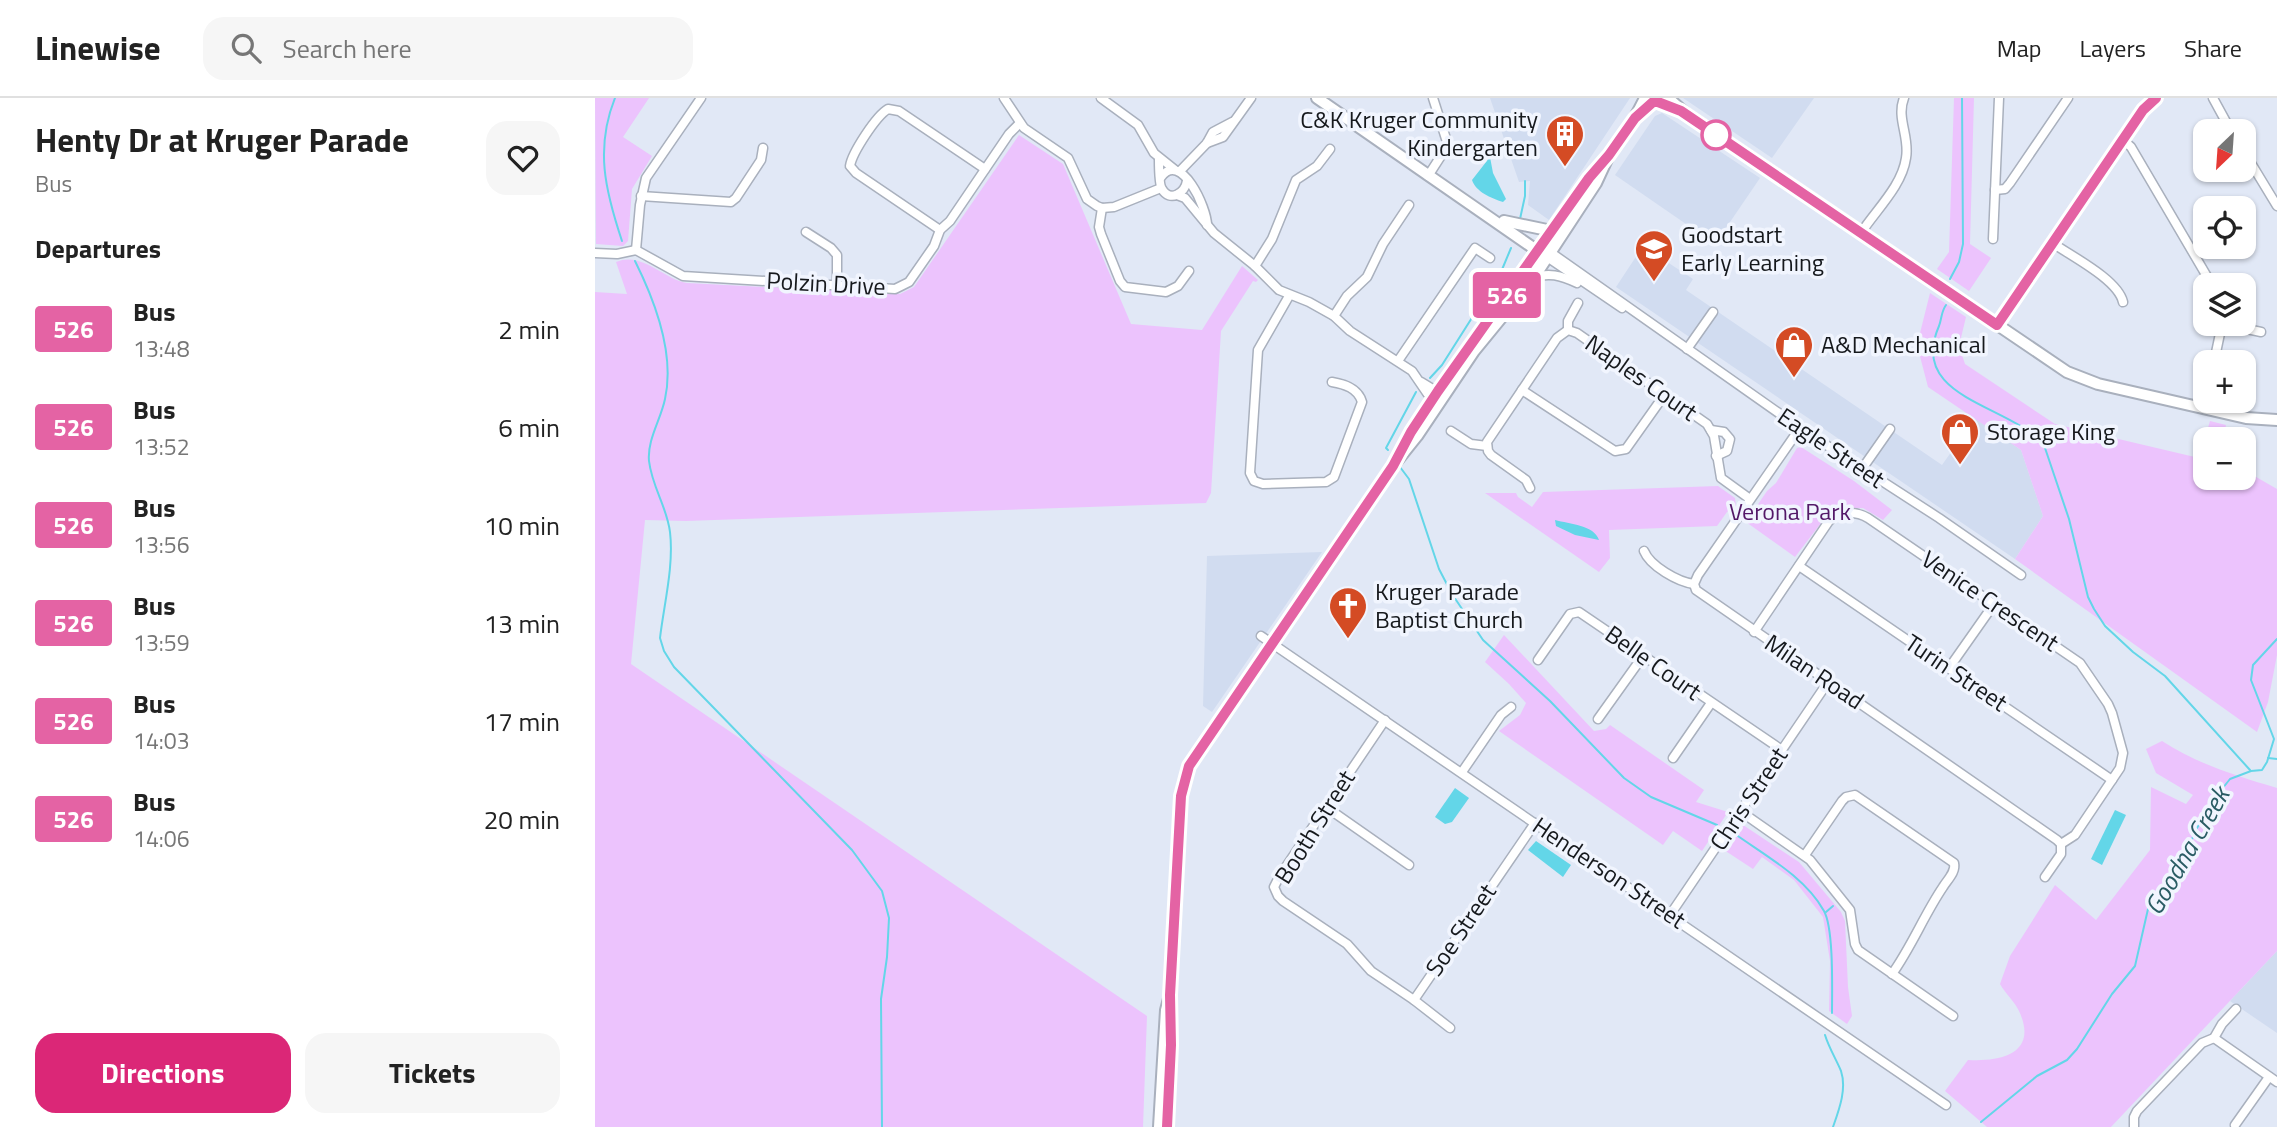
<!DOCTYPE html>
<meta charset="utf-8">
<style>
:root{--surface:#fff;--page:#f6f6f6;--text:#222;--muted:#767676;--line:#e0e0e0;--accent:#db2777}
body{margin:0;font-family:"Titillium Web",sans-serif;background:var(--page);color:var(--text);height:100vh;display:flex;flex-direction:column;font-size:26px;white-space:nowrap}
*{box-sizing:border-box;margin:0}
p{font-size:23px;color:var(--muted)}
.icon{flex:none;width:38px;height:38px;fill:none;stroke:currentColor;stroke-width:2;stroke-linecap:round;stroke-linejoin:round}
.map{position:relative;flex:1;overflow:hidden}
.panel{display:flex;flex-direction:column;background:var(--surface);width:595px}
.panel>*{flex:none}
.badge{padding:0 14px;border-radius:5px;font-size:24px;line-height:46px}
.needle{width:46px;rotate:205deg}
.fabs{position:absolute;left:1598px;top:21px;display:grid;gap:14px}
.fabs a{display:grid;place-items:center;width:63px;height:63px;border-radius:14px;background:var(--surface);box-shadow:0 2px 5px #0004;font-size:35px}
.map>.badge{position:absolute;translate:-50% -50%;box-shadow:0 0 0 4px #fff}
h2{padding:0 35px;font-size:26px;line-height:63px}
.round{display:grid;place-items:center;flex:none;width:74px;height:74px;border-radius:21px;background:var(--page)}
.head{display:flex;align-items:center;justify-content:space-between;height:119px;padding:0 35px}
h1{font-size:33px;font-weight:700;line-height:52px}
.button{display:flex;gap:14px;margin-top:auto;padding:14px 35px}
.button a{flex:1;height:80px;border-radius:21px;background:var(--accent);color:#fff;font-size:28px;font-weight:700;line-height:80px;text-align:center}
.button a+a{background:var(--page);color:var(--text)}
ul{padding:0;list-style:none}
li{display:flex;align-items:center;gap:21px;height:98px;padding:0 35px}
li div{flex:1}
li b{display:block;font-size:26px}
li em{font-style:normal}
li .badge{min-width:77px;font-weight:700;text-align:center}
header{display:flex;align-items:center;gap:42px;box-sizing:border-box;height:98px;padding:0 35px;background:var(--surface);border-bottom:2px solid var(--line)}
header strong{font-size:33px}
nav{display:flex;gap:38px;margin-inline-start:auto;font-size:24px}
.search{width:490px;height:63px;background:var(--page);display:flex;align-items:center;gap:18px;box-sizing:border-box;padding:0 24px;border-radius:21px;color:var(--muted);font-size:26px}
main{display:flex;flex:1;min-height:0}
.map>svg:first-child{display:block}
</style>
<header>
<strong>Linewise</strong>
<div class="search"><svg class="icon" aria-label="search" viewBox="0 0 24 24"><circle cx="10" cy="10" r="6"/><path d="M15 15l6 6"/></svg>Search here</div>
<nav><a>Map</a><a>Layers</a><a>Share</a></nav>
</header>
<main>
<section class="panel">
<div class="head"><div><h1>Henty Dr at Kruger Parade</h1><p>Bus</p></div><a class="round"><svg class="icon" aria-label="heart" viewBox="0 0 24 24"><path d="M12 20l-8-8c-3-5 5-10 8-4 3-6 11-1 8 4z"/></svg></a></div>
<h2>Departures</h2>
<ul>
<li><span class="badge" style="background:#e463a4;color:#fff">526</span><div><b>Bus</b><p>13:48</p></div><em>2 min</em></li>
<li><span class="badge" style="background:#e463a4;color:#fff">526</span><div><b>Bus</b><p>13:52</p></div><em>6 min</em></li>
<li><span class="badge" style="background:#e463a4;color:#fff">526</span><div><b>Bus</b><p>13:56</p></div><em>10 min</em></li>
<li><span class="badge" style="background:#e463a4;color:#fff">526</span><div><b>Bus</b><p>13:59</p></div><em>13 min</em></li>
<li><span class="badge" style="background:#e463a4;color:#fff">526</span><div><b>Bus</b><p>14:03</p></div><em>17 min</em></li>
<li><span class="badge" style="background:#e463a4;color:#fff">526</span><div><b>Bus</b><p>14:06</p></div><em>20 min</em></li>
</ul>
<div class="button"><a>Directions</a><a>Tickets</a></div>
</section>
<div class="map">
<svg width="1682" height="1029" viewBox="0 0 1682 1029">
<rect width="100%" height="100%" fill="#e1e8f6"/>
<g fill="#d1dcf0">
<polygon points="895,0 1035,0 954,122 933,107 935,83 924,84"/>
<polygon points="1088,0 1219,0 1177,60"/>
<polygon points="1067,15 1165,80 1120,146 1020,77 1060,18"/>
<polygon points="1048,148 1098,181 1091,192 1347,367 1380,320 1426,352 1448,418 1420,461 1021,189"/>
<polygon points="727,454 617,614 608,608 612,458"/>
<polygon points="1682,853 1682,935 1635,903"/>
</g>
<g fill="#ecc3fd">
<polygon points="0,0 54,0 28,39 57,58 37,91 33,143 28,148 1,146"/>
<polygon points="1359,0 1379,0 1375,146 1396,160 1374,193 1342,171 1354,154"/>
<path d="M424,37L468,66L536,226L607,232L647,168L663,182L661,184L658,183L626,233L616,395L611,405L91,423L50,422L36,566L552,918L548,1029H0V194L32,196L21,164C47,153 68,181 92,185L305,196L319,189Z"/>
<polygon points="1335,195 1371,219 1364,248 1370,266 1460,326 1604,360 1615,323 1631,327 1628,341 1610,341 1610,380 1648,380 1649,372 1682,391 1682,557 1673,604 1662,634 1420,461 1448,418 1426,352 1333,289 1322,247"/>
<polygon points="1206,349 1259,383 1297,412 1288,422 1268,410 1240,411 1233,416 1200,459 1151,424 1172,393 1181,385 1202,350"/>
<polygon points="1123,388 1140,400 1141,408 1132,414 1122,428 1014,432 1015,460 1004,474 890,395 921,395 923,399 937,409 948,394"/>
<polygon points="909,537 999,633 1011,631 1015,627 1109,692 1101,704 1133,714 1107,753 1078,733 1068,747 904,633 925,617 931,605 914,586 890,564"/>
<path d="M1567,643C1602,666 1642,678 1682,690V853L1516,1029H1392L1350,993L1373,962C1405,964 1444,956 1424,913C1420,904 1410,895 1405,886L1415,858L1460,787L1501,822L1555,752L1556,689L1591,706L1598,697L1561,675L1551,651Z"/>
<polygon points="1148,727 1204,764 1246,814 1250,823 1253,889 1257,918 1252,926 1234,913 1235,863 1228,819 1199,782 1167,759 1158,771 1129,752"/>
</g>
<g fill="#63d6e8">
<path d="M895,59L898,75L911,101L908,104C896,100 881,94 877,82Z"/>
<path d="M960,422C975,426 999,427 1004,442L980,437L961,428Z"/>
<polygon points="860,690 874,700 857,724 850,726 840,719"/>
<polygon points="1520,712 1531,717 1507,767 1496,761"/>
<polygon points="941,743 976,767 968,779 933,752"/>
</g>
<g fill="none" stroke-linecap="round" stroke-linejoin="round">
<g stroke="#63d6e8" stroke-width="2">
<path d="M20,0C0,50 10,92 27,143"/>
<polyline points="925,121 930,98 930,83"/>
<path d="M40,163C60,203 80,256 70,301C66,321 52,342 54,363C57,389 72,409 75,434C79,468 69,506 65,540L69,553L79,569L257,752L287,793L294,820L292,859L286,901L287,1029"/>
<polyline points="1355,181 1364,164 1368,146 1367,0"/>
<path d="M1351,207C1346,214 1347,220 1344,228C1312,301 1415,306 1449,347L1474,421L1493,499L1499,511L1510,528L1538,554L1570,578L1655,672"/>
<polyline points="835,280 847,267 906,174 916,150"/>
<polyline points="793,352 791,350 821,294"/>
<polyline points="805,369 814,381 844,471 857,496 888,542 955,603 1029,680 1056,699 1122,727"/>
<polyline points="1673,660 1682,661"/>
<path d="M1140,736C1171,758 1210,779 1229,813C1239,831 1237,893 1237,915"/>
<polyline points="1231,814 1238,808"/>
<path d="M1230,937C1234,950 1241,961 1246,973C1252,991 1244,1012 1238,1029"/>
<polyline points="1386,1024 1442,978 1472,962 1482,951 1517,896 1540,868 1553,811 1583,772 1602,730 1623,696 1635,681 1656,673 1667,672 1672,664 1679,641 1656,582 1658,567 1682,541"/>
</g>
<defs>
<g id="street">
<polyline points="409,0 429,30 473,60 492,101 502,108 507,110 519,109 566,90"/>
<polyline points="506,0 543,27 559,55 579,71"/>
<polyline points="1618,0 1636,33"/>
<polyline points="1528,42 1536,49 1617,187"/>
<polyline points="612,45 628,39 656,0"/>
<polyline points="1648,52 1682,108"/>
<path d="M564,61C564,67 564,87 567,91C575,105 590,95 592,83"/>
<polyline points="585,73 612,45 618,34 637,24"/>
<polyline points="833,78 853,47 838,0"/>
<path d="M566,79C586,52 612,110 612,127"/>
<polyline points="1400,92 1410,91 1415,85 1473,0"/>
<polyline points="582,97 590,100 619,135 660,168 684,192 714,204 739,218 755,233 817,273 832,295 845,303"/>
<polyline points="46,98 136,104 141,100 166,62 168,50"/>
<polyline points="507,110 504,129 506,136 525,183 530,189 571,194 583,188 594,173"/>
<path d="M345,132L261,75L255,68C257,55 281,18 293,11L304,13L390,71"/>
<polyline points="211,134 236,150 242,157 242,187"/>
<path d="M1266,135C1281,112 1307,88 1311,60C1315,39 1301,20 1309,0"/>
<polyline points="1398,141 1404,0"/>
<path d="M1459,146C1478,159 1523,182 1528,204"/>
<polyline points="41,152 88,178 300,191 314,184 339,148 345,132 355,123 414,36 425,25"/>
<polyline points="41,152 45,107 51,80 106,0"/>
<polyline points="955,154 1205,330 1344,420 1426,477"/>
<polyline points="0,155 22,156 41,152"/>
<polyline points="952,159 1027,210"/>
<polyline points="660,168 677,141 701,82 722,68 735,51"/>
<path d="M938,181C952,173 967,178 982,185"/>
<path d="M694,198L663,252L655,375L659,383L668,386L731,384L739,379L767,304C763,290 749,286 737,284"/>
<polyline points="739,218 752,198 772,179 788,146 814,107"/>
<polyline points="1629,226 1666,234"/>
<polyline points="1402,227 1548,12 1561,0"/>
<polyline points="973,232 973,223 983,205"/>
<polyline points="1092,251 1118,214"/>
<polyline points="803,263 880,150 895,160"/>
<polyline points="1619,264 1627,226"/>
<polyline points="826,284 849,298"/>
<polyline points="927,292 1020,353 1031,351 1070,296"/>
<polyline points="1205,330 1103,477 1099,486 1101,492 1462,742 1466,746 1466,756 1450,779"/>
<polyline points="1116,332 1129,334 1135,341 1132,353 1121,358"/>
<polyline points="856,333 876,346 892,348"/>
<polyline points="1267,371 1295,331"/>
<polyline points="935,390 931,382 896,357 893,353 892,344 962,240 973,232 982,235 1112,326 1119,338 1126,380 1155,401"/>
<path d="M1049,453C1055,468 1083,484 1099,486"/>
<polyline points="1204,468 1517,682"/>
<path d="M1159,534L1234,423C1244,413 1261,413 1273,420L1485,565L1513,606L1517,615L1528,655L1525,670L1480,737L1466,746"/>
<polyline points="666,538 1351,1007"/>
<polyline points="943,562 975,516 984,514 1187,652"/>
<polyline points="1354,570 1399,506"/>
<polyline points="1003,621 1048,558"/>
<polyline points="790,622 684,779 679,789 683,798 688,803 752,846 776,873 819,902"/>
<polyline points="1078,660 1116,605"/>
<polyline points="867,674 906,617 916,609"/>
<polyline points="731,709 814,767"/>
<polyline points="1145,713 1215,762 1255,812 1260,846 1263,852 1358,918"/>
<path d="M1210,757L1247,703L1251,699L1260,697L1359,765C1361,774 1353,781 1348,789C1329,817 1317,848 1297,876"/>
<polyline points="1075,817 1233,584"/>
<polyline points="855,930 819,902 940,725"/>
<polyline points="1619,940 1682,984"/>
<polyline points="1640,1027 1674,979"/>
<polyline points="1539,1029 1539,1019 1542,1013 1607,945 1619,940 1627,926 1641,911"/>
</g>
<g id="secondary">
<polyline points="722,0 947,156"/>
<polyline points="1052,0 1058,4 1067,0"/>
<polyline points="1073,0 1090,15 1472,274 1503,286 1651,320 1682,322"/>
<polyline points="909,123 957,133"/>
<path d="M868,257L994,80C1016,55 1036,30 1050,0"/>
<polyline points="564,1029 571,912 575,897 586,698 594,668 798,368 822,338 879,253 938,181 1001,85 1014,57"/>
<polyline points="572,1029 576,945"/>
</g>
</defs>
<use href="#street" stroke="#a9b0bd" stroke-width="11"/>
<use href="#secondary" stroke="#a9b0bd" stroke-width="14"/>
<use href="#street" stroke="#fff" stroke-width="8"/>
<use href="#secondary" stroke="#fff" stroke-width="10"/>
</g>
<g fill="none" stroke-linecap="round" stroke-linejoin="round">
<defs>
<polyline id="line" points="572,1029 576,947 575,897 586,698 594,668 798,368 816,334 843,293 994,80 1014,57 1040,20 1058,4 1063,4 1086,13 1402,227 1548,12 1561,0"/>
</defs>
<use href="#line" stroke="#fff" stroke-width="16"/>
<use href="#line" stroke="#e463a4" stroke-width="10"/>
</g>
<defs>
<symbol id="building-pin" viewBox="-11 -11 22 30"><path d="M0 17L-7.5 6A9.5 9.5 0 1 1 7.5 6Z" fill="#d44b24" stroke="#f1f5fe"/><path d="M-4-6H4V6H1V3H-1V6H-4ZM-2.5-4.3h1.7v1.8h-1.7ZM.8-4.3h1.7v1.8H.8ZM-2.5-1h1.7V.8h-1.7ZM.8-1h1.7V.8H.8Z" fill="#fff"/></symbol>
<symbol id="school-pin" viewBox="-11 -11 22 30"><path d="M0 17L-7.5 6A9.5 9.5 0 1 1 7.5 6Z" fill="#d44b24" stroke="#f1f5fe"/><path d="M0-5L7-2L0 1L-7-2ZM-4 1L0 2.5L4 1V4Q0 6-4 4Z" fill="#fff"/></symbol>
<symbol id="shop-pin" viewBox="-11 -11 22 30"><path d="M0 17L-7.5 6A9.5 9.5 0 1 1 7.5 6Z" fill="#d44b24" stroke="#f1f5fe"/><path d="M-5-2.5h2.3a2.7 3.5 0 0 1 5.4 0H5L5.5 6h-11ZM-1.5-2.5h3a1.5 2.3 0 0 0-3 0Z" fill="#fff"/></symbol>
<symbol id="church-pin" viewBox="-11 -11 22 30"><path d="M0 17L-7.5 6A9.5 9.5 0 1 1 7.5 6Z" fill="#d44b24" stroke="#f1f5fe"/><path d="M-1.2-6h2.4v3.5h3.3v2.4h-3.3V6h-2.4V-.1h-3.3v-2.4h3.3Z" fill="#fff"/></symbol>
</defs>
<g fill-rule="evenodd">
<use href="#building-pin" x="948" y="14" width="44" height="60"/>
<use href="#school-pin" x="1037" y="129" width="44" height="60"/>
<use href="#shop-pin" x="1177" y="225" width="44" height="60"/>
<use href="#shop-pin" x="1343" y="312" width="44" height="60"/>
<use href="#church-pin" x="731" y="486" width="44" height="60"/>
</g>
<circle fill="#fff" stroke="#e463a4" stroke-width="3.5" cx="1121" cy="37" r="14"/>
<g text-anchor="middle" stroke-width="7" stroke-linejoin="round" paint-order="stroke">
<g font-size="24" fill="#16191d" stroke="#f1f5fe" text-anchor="start">
<text x="943" y="30" text-anchor="end">C&amp;K Kruger Community<tspan x="943" dy="28">Kindergarten</tspan></text>
<text x="1086" y="145">Goodstart<tspan x="1086" dy="28">Early Learning</tspan></text>
<text x="1226" y="255">A&amp;D Mechanical</text>
<text x="1392" y="342">Storage King</text>
<text x="780" y="502">Kruger Parade<tspan x="780" dy="28">Baptist Church</tspan></text>
</g>
<g font-size="24" fill="#16191d" stroke="#f1f5fe">
<text transform="translate(231 186) rotate(3)" y="8">Polzin Drive</text>
<text transform="translate(1046 280) rotate(35)" y="8">Naples Court</text>
<text transform="translate(1236 350) rotate(34)" y="8">Eagle Street</text>
<text transform="translate(1395 503) rotate(34)" y="8">Venice Crescent</text>
<text transform="translate(1058 565) rotate(35)" y="8">Belle Court</text>
<text transform="translate(1219 574) rotate(34)" y="8">Milan Road</text>
<text transform="translate(1361 575) rotate(34)" y="8">Turin Street</text>
<text transform="translate(1154 701) rotate(-56)" y="8">Chris Street</text>
<text transform="translate(720 729) rotate(-58)" y="8">Booth Street</text>
<text transform="translate(1014 775) rotate(34)" y="8">Henderson Street</text>
<text transform="translate(866 832) rotate(-56)" y="8">Soe Street</text>
</g>
<g font-size="24" fill="#541968" stroke="#f1f5fe">
<text x="1195" y="422">Verona Park</text>
</g>
<g font-size="26" font-style="italic" fill="#2a5c64" stroke="#f1f5fe">
<text transform="translate(1592 753) rotate(-60)" y="9">Goodna Creek</text>
</g>
</g>
</svg>
<div class="fabs">
<a><svg class="needle" viewBox="-14 -14 28 28"><path d="M0-13l5 13h-10z" fill="#e53935"/><path d="M0 13l5-13h-10z" fill="#767676"/></svg></a>
<a><svg class="icon" aria-label="locate" viewBox="0 0 24 24"><circle cx="12" cy="12" r="6"/><path d="M12 2v4M12 18v4M2 12h4M18 12h4"/></svg></a>
<a><svg class="icon" aria-label="layers" viewBox="0 0 24 24"><path d="M12 4l9 5-9 5-9-5zM3 14l9 5 9-5"/></svg></a>
<a>+</a>
<a>−</a>
</div>
<b class="badge" style="left:912px;top:197px;background:#e463a4;color:#fff">526</b>
</div>
</main>
